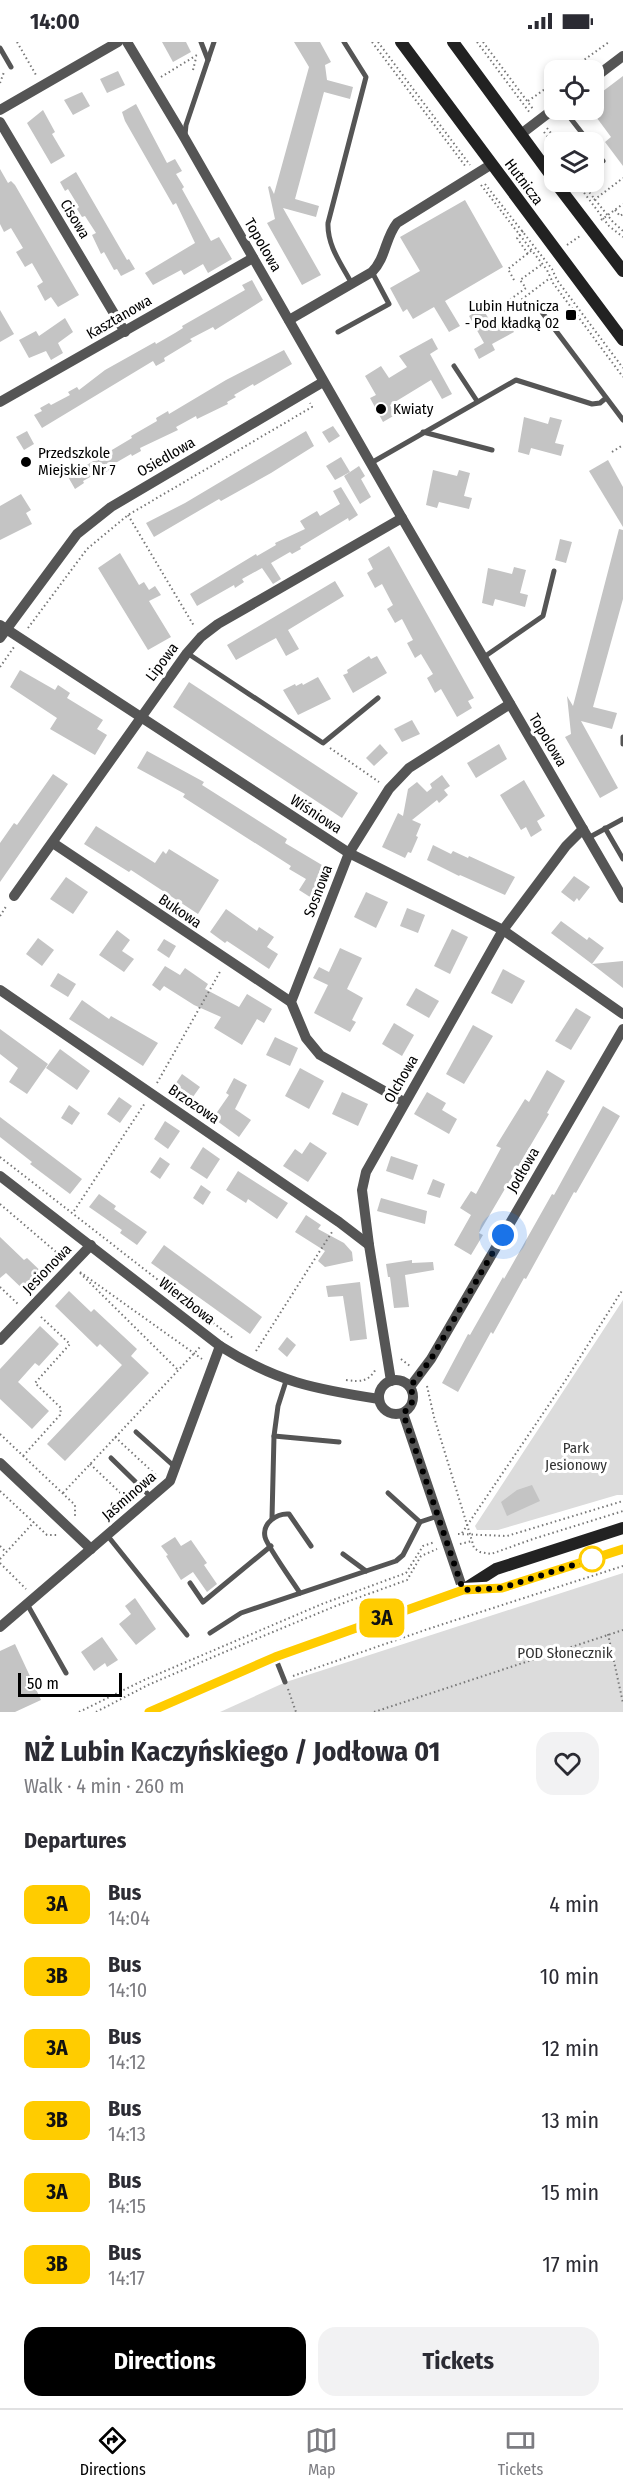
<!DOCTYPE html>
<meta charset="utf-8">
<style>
:root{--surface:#fff;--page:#f2f2f3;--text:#2b2b33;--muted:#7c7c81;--line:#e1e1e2;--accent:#000}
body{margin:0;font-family:"Fira Sans Condensed",sans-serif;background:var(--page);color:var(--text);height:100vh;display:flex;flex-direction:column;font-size:22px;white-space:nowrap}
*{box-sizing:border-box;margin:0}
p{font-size:20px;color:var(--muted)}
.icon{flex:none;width:33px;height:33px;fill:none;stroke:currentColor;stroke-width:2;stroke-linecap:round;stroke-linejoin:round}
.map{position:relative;height:1670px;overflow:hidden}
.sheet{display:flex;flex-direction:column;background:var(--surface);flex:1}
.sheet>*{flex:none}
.badge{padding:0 12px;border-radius:9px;font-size:21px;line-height:39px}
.fabs{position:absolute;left:544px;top:18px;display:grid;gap:12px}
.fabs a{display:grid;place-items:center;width:60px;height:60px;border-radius:12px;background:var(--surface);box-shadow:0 3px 9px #0003;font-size:30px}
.scale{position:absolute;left:18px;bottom:15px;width:104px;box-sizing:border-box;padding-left:6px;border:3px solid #000;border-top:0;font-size:16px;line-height:21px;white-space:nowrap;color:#000;-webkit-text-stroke:4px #fff;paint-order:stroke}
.you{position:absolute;width:30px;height:30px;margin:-15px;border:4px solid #fff;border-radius:50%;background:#1a73e8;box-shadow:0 0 0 9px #1a73e833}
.map>.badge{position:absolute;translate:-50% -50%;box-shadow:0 0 0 3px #fff}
h2{padding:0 24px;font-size:22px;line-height:54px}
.round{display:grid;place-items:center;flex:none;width:63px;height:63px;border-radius:18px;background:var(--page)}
.summary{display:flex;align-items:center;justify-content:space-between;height:102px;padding:0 24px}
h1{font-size:28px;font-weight:700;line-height:45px}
.cta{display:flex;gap:12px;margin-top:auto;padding:12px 24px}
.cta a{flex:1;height:69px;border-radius:18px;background:var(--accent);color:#fff;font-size:24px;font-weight:700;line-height:69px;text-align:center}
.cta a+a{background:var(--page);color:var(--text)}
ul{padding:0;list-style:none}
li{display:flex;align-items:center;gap:18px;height:72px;padding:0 24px}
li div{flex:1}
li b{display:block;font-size:22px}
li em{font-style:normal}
li .badge{min-width:66px;font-weight:700;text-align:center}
.status{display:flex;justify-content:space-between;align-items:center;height:42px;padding:0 30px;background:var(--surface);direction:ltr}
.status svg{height:16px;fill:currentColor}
.dock{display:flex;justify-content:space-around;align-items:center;height:84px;border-top:2px solid var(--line);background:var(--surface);font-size:16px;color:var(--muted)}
.dock a{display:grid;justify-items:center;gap:3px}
.dock .on{color:var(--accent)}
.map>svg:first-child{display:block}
</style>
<div class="status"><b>14:00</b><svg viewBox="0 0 49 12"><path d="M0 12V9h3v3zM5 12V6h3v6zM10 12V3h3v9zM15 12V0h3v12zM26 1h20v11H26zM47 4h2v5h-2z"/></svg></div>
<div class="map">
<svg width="623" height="1670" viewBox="0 0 623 1670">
<rect width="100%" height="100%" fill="#fff"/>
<g fill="#dcdcdc">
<polygon points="623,1258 623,1453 617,1453 498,1488 477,1488 475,1484"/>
<polygon points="623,1531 623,1670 220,1670 286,1640"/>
</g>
<g fill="#c4c4c4">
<polygon points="162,0 186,0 191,10 173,20"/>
<polygon points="294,0 320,0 331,20 325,23 327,38 353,45 350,57 324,50 295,157 319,164 316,175 283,166 321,233 302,243 267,181 275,177 268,145 270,144 274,152 309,25"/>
<polygon points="118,29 125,43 107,51 100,37"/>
<polygon points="623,34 623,124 605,100 611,95 594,72 594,56"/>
<polygon points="82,50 90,64 73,73 64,58"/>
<polygon points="136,62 167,121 175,117 182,129 176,132 184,145 182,147 211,199 219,195 232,217 208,231 203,222 184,233 181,228 153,243 145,231 195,201 176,161 173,163 125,79 122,70"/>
<polygon points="43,68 55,90 52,92 65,114 51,122 27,81"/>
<polygon points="0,127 8,141 11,139 15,143 79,253 58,265 51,255 45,259 37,244 43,240 32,221 25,225 16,210 23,206 11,186 4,190 0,182"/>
<polygon points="76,130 127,218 129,217 135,227 121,234 117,227 114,228 104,210 101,212 92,193 96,191 85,174 82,175 77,167 79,165 68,147 65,149 60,140"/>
<polygon points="465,158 503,225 445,259 460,284 449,290 434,265 413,277 407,267 403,270 390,246 420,229 400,195"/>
<polygon points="252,238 263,258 215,288 213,285 190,297 192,299 164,316 165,319 156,324 153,319 42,386 34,373 42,369 40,366 49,361 51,363 70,353 68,350 77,345 79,348 105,328 155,300 156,302 175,291 183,286 182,284 245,248 242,243"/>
<polygon points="482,266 494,285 507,278 514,290 492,302 495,308 479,317 474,307 484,301 469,274"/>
<polygon points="0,268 14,292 0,300"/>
<polygon points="65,276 73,290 58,301 63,311 51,318 46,309 29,316 19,298 36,289 39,294"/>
<polygon points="432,296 438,307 430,312 452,352 442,357 431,338 390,363 395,373 383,380 370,356 376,353 365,334 381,324 389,336 407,325 399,314"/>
<polygon points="284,308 292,322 254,344 253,342 234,353 236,355 227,360 228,362 197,377 196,374 176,385 178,388 140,406 141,409 132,414 131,412 112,423 113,425 105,431 103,428 83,439 84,441 75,447 67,433 74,427 83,422 85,424 132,396 131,394 157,379 156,376 168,369 169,372 226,338"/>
<polygon points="524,375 548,382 550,375 562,378 555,401 564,403 561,414 531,406 529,413 518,410"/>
<polygon points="333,384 340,394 329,401 322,390"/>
<polygon points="27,389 34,402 24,408 16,395"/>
<polygon points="306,389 314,404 271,431 221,459 219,457 154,495 146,481 185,461"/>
<polygon points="341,415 350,430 335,438 326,424"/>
<polygon points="608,418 623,445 623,485 589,429"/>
<polygon points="359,424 365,434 361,437 371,455 360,462 344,434"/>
<polygon points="433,428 457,434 459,428 470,431 464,454 472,456 469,467 439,460 437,466 426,463"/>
<polygon points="341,445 358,473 349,479 348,476 300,505 301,507 292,512 290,510 271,521 281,537 273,542 262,526 242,537 244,540 235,546 234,543 197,564 190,552 256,512 257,514 276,503 275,501 305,487 300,479 317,469 320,474 340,462 333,449"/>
<polygon points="21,452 31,468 26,471 32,482 0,498 0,464"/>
<polygon points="619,487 623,488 623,557 593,665 617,671 612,687 581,679 618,746 600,756 565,695 571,692 567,654 573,664"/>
<polygon points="560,497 572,500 566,521 555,518"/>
<polygon points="389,504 474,656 468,659 472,666 457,675 441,647 435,651 427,636 433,632 421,612 415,616 407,601 413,598 402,577 395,581 387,567 393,563 382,542 375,546 367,531 373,527 368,517"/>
<polygon points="120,511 139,543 144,540 149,548 155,544 161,553 149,559 171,595 148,608 98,526"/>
<polygon points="514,525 526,528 520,551 528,553 525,565 495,557 493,564 482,561 488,526 512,532"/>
<polygon points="335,539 344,554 288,588 299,607 286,614 276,596 236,618 227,603"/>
<polygon points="369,614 371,617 377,614 387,631 353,651 343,633 348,631 347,628"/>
<polygon points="20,628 55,648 58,643 70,651 67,656 103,678 97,687 107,693 95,713 50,687 57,676 10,645"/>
<polygon points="318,635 331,657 298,673 283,648 295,642 296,644 302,641 303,643"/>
<polygon points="189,640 358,751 342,776 173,665"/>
<polygon points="412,678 420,692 402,700 394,687"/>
<polygon points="380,702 388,711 374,724 366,716"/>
<polygon points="499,702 507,717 476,736 467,721"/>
<polygon points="147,709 204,740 202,743 287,797 285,801 327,826 310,855 299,848 306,837 289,827 291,824 183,755 185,752 137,726"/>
<polygon points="53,732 68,742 0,840 0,801 14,781 17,783"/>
<polygon points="442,733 450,744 444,748 448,753 439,761 437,758 412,778 421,782 416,794 418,795 411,811 408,810 405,816 382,805 398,771 403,774 408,747 417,740 427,750 432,746 430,742"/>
<polygon points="524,738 545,774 537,779 542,788 531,795 526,785 521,788 500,753"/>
<polygon points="96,784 155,821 163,809 166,812 169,807 219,838 198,872 131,828 129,830 84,802"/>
<polygon points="433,803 451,812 453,809 468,816 469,814 515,835 505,853 460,833 459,834 427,818"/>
<polygon points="574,834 590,845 579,859 577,856 574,860 561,850"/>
<polygon points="66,835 88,850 73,872 50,857"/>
<polygon points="366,850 388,860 376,886 354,875"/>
<polygon points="407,866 425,873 418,891 400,884"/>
<polygon points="226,867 257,889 259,885 274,895 267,905 278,912 269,927 227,899 225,901 210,890"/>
<polygon points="561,879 587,898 589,895 604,906 592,922 551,891"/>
<polygon points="452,887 468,895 450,932 434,924"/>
<polygon points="117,888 130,898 122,909 134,917 124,930 99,913"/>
<polygon points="38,896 54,908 42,924 26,912"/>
<polygon points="164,897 176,904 169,916 157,908"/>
<polygon points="340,906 362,916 347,947 363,956 352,978 356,980 350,990 314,971 328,943 313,936 319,925 329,930"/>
<polygon points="623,919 623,946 592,922"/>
<polygon points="165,924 180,933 185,926 208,942 205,947 239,965 247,952 272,967 264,981 257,977 242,1003 214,986 221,975 194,963 164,944 160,949 152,943"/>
<polygon points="503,927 525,939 512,962 491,951"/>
<polygon points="58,931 76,942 68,955 50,944"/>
<polygon points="416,946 439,959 429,976 406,963"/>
<polygon points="82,958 109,977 111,974 158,1001 143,1024 69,977"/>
<polygon points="576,966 591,975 571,1008 555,999"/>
<polygon points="394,981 414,993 402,1014 382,1002"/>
<polygon points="473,983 493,994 464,1042 446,1032"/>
<polygon points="0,987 48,1022 27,1052 9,1040 18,1026 0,1012"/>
<polygon points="275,995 298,1006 290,1024 266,1013"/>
<polygon points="60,1007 90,1029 77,1048 46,1026"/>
<polygon points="300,1026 324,1039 309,1067 285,1054"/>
<polygon points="547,1028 565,1039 547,1071 549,1072 479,1191 483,1193 471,1213 454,1203 471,1173 460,1166 471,1149 476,1152 501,1106 496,1104 525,1057 529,1060"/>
<polygon points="182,1032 200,1045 190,1059 172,1047"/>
<polygon points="234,1036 247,1043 235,1067 251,1078 239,1095 213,1076 229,1053 226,1051"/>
<polygon points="342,1050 368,1062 358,1084 332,1072"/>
<polygon points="427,1050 446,1061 442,1068 457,1077 449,1092 414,1072"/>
<polygon points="119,1055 132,1064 120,1081 107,1072"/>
<polygon points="69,1063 80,1071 72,1083 61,1076"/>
<polygon points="603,1064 620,1074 576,1151 574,1150 526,1237 524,1236 493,1292 491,1290 458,1350 442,1341 468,1292 470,1293 503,1235 504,1237 552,1152 554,1153"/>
<polygon points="0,1075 82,1137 70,1152 30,1122 32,1120 0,1095"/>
<polygon points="165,1079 180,1089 168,1107 154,1097"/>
<polygon points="310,1100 327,1111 308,1140 283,1124 295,1107 302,1112"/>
<polygon points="203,1105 220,1117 207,1137 190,1126"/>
<polygon points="391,1114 418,1123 413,1138 386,1129"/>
<polygon points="160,1115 170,1122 160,1137 150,1130"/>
<polygon points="238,1129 288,1161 277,1177 248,1157 246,1161 226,1148"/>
<polygon points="433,1137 445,1142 440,1156 427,1152"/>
<polygon points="201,1143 211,1150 203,1163 193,1156"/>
<polygon points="99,1152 116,1164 114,1167 147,1190 137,1203 120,1191 122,1188 89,1165"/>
<polygon points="381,1156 427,1169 425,1182 377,1169"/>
<polygon points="306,1173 321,1183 318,1187 344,1201 352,1210 353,1219 325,1225 318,1219 325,1209 295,1190"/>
<polygon points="0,1195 24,1218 27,1216 48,1236 30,1254 6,1231 0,1236"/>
<polygon points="164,1203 262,1275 250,1292 151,1221"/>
<polygon points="412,1218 412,1221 433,1220 434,1228 405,1233 409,1265 394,1266 390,1235 388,1235 386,1222"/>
<polygon points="360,1240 367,1297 350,1299 343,1254 328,1255 326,1244"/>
<polygon points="69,1249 91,1270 94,1267 137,1307 131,1314 149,1331 65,1419 47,1402 122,1323 100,1302 97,1305 55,1264"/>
<polygon points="40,1284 59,1302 39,1324 35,1321 18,1340 49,1369 32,1387 0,1357 0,1327"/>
<polygon points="287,1295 296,1303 287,1315 278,1307"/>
<polygon points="532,1443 540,1459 507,1474 501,1460 517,1448"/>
<polygon points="175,1495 181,1504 191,1498 207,1521 204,1523 217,1542 207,1550 193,1530 181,1538 166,1514 168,1513 161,1504"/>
<polygon points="135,1556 156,1587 136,1603 119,1582 131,1572 125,1564"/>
<polygon points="102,1595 118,1618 107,1625 105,1621 94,1629 81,1610"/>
<polygon points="15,1602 41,1658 15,1670 0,1670 0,1609"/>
</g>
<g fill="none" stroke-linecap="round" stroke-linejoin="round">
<g stroke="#777" stroke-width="2" stroke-dasharray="1.5 3" stroke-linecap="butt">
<polyline points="17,0 36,33"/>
<polyline points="372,0 466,125"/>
<polyline points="378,0 470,123"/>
<polyline points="477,0 530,71"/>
<polyline points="483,0 533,67"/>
<polyline points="193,28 196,16"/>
<polyline points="570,28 609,0"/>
<polyline points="161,35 197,13"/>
<polyline points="0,41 4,30"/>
<polyline points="528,59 555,40"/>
<polyline points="547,86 558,100"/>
<polyline points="544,90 555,105"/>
<polyline points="576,140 609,184 623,195"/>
<polyline points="581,140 613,180 623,189"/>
<polyline points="485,142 552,227 557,238 623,326"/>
<polyline points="481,143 547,228 553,241 623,335"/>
<polyline points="594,158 623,136"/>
<polyline points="615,168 620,174 623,172"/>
<polyline points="601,178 623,162"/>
<polyline points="523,189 517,196 528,212"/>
<polyline points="567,203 580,194"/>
<polyline points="541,223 520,238 526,246 501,264 505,270 550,236"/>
<polyline points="514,238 508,227 532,208"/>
<polyline points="612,410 623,403"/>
<polyline points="128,473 194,584"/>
<polyline points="28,586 87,507 128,473 312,365 310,361"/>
<polyline points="0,625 14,605"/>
<polyline points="330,706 379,740"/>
<polyline points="0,874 7,863"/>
<polyline points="157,1041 221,928"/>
<polyline points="0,1115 234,1297"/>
<polyline points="0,1162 62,1215"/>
<polyline points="74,1169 145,1061"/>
<polyline points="80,1230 202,1317"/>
<polyline points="80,1231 178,1328"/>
<polyline points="0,1245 18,1262"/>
<polyline points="256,1309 332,1190"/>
<polyline points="401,1317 410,1324"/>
<path d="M346,1338C361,1340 368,1340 376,1327"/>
<polyline points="427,1344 434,1375 472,1499 474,1506 480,1510 491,1512 533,1497 623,1469"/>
<polyline points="0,1392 75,1463 75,1474"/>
<polyline points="115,1395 157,1434"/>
<polyline points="23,1414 60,1373 61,1366 35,1341 70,1302 39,1273"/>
<polyline points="90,1422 129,1459"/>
<polyline points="0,1449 47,1493 58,1493"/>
<polyline points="63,1451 201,1304"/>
<polyline points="462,1491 567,1336 623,1247"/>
<polyline points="458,1492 507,1494 623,1459"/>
<polyline points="460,1502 472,1499"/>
<polyline points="0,1504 6,1510"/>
<polyline points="0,1517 34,1480"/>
<polyline points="0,1521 26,1547"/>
<polyline points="608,1592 623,1661"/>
<polyline points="293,1634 428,1587 623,1524"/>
<polyline points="288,1647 296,1670"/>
<polyline points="79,1670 144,1638 322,1562 406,1531 423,1504 435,1500"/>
<polyline points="96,1670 148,1643 227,1609 338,1563 407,1538 421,1514 437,1507"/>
<polyline points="374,1670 623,1588"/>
</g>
<g stroke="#555" stroke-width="5">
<polyline points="201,0 208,18"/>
<path d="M344,0L366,35L328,181C327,204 342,223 352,242"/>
<polyline points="0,6 11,25"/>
<polyline points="564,68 589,100"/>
<polyline points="185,93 186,83 214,0"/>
<polyline points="594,107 603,119"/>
<polyline points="541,269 623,378"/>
<polyline points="338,290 389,262 372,230"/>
<polyline points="454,324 477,359"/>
<polyline points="423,390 492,408"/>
<polyline points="371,421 516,338 592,362 600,361 606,356"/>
<polyline points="187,611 323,701 378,656"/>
<polyline points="484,615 543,574 554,529"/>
<polyline points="623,695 623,702"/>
<polyline points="605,786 623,817"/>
<polyline points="588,796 623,777"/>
<polyline points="136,1390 175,1425"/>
<polyline points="274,1394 339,1400"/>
<polyline points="111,1416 151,1455"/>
<polyline points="388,1451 420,1480"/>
<polyline points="272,1476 274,1394 278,1364 286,1339"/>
<polyline points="107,1493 187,1593"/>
<polyline points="343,1512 366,1529"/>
<polyline points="190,1541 203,1560 271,1504"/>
<path d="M300,1551C293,1540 267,1504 265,1495C262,1481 277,1471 289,1472L311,1504"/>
<polyline points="27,1562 66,1631"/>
<polyline points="210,1591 241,1571 396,1519 403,1513 420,1480 438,1474"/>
<polyline points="275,1615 285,1640"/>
</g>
<g stroke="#555" stroke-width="10">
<polyline points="127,0 184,95 402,476 623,856"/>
<polyline points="594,36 623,14"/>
<polyline points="0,68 118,0"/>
<polyline points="0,80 125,290"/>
<polyline points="521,92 555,66"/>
<path d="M289,278L372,230C386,216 385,196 397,181L492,122"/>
<polyline points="0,360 253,216"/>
<polyline points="0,583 349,811 503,888 623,972"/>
<polyline points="0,596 77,492 111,465 323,340"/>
<polyline points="53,801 291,960"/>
<polyline points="14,854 187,611 201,595 218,582 402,476"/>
<polyline points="0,948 339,1180 369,1203"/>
<polyline points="404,1060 320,1013 306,996 291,960 349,811 389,747 409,726 510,662"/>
<path d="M0,1134L220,1304C277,1340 314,1347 379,1357"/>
<polyline points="0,1298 91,1203"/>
<circle cx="396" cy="1355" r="17"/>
<polyline points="391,1339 369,1203 362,1148 366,1130 503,888 566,804 583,787"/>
<polyline points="410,1345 431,1317 623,987"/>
<polyline points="403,1371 463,1548"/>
<polyline points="0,1421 91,1507"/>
<polyline points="0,1585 170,1439 220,1304"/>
</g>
<g stroke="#222" stroke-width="12">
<polyline points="401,0 623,298"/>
<polyline points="453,0 555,139"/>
<polyline points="555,140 623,229"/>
<polyline points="465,1548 502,1546 623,1507"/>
<polyline points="149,1670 275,1615 463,1548 496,1527 623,1486"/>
</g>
</g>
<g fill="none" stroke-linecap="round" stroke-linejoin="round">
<defs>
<polyline id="line" points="149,1670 275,1615 418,1564 463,1548 502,1546 623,1507"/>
</defs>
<use href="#line" stroke="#fff" stroke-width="14"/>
<use href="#line" stroke="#fc0" stroke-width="9"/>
<path stroke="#000" stroke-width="6" stroke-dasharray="0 10.8" d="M503,1193L431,1317L410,1345C415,1356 413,1364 403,1371L463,1548L502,1546L592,1517"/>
</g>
<g fill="#000" stroke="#fff" stroke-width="2">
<rect x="565" y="267" width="12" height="12" rx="3"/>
<circle cx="381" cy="367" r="6"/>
<circle cx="26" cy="420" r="6"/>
</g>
<circle fill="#fff" stroke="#fc0" stroke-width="3" cx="592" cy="1517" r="12"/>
<g text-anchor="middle" stroke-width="6" stroke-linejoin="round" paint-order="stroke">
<g font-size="15" fill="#000" stroke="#fff">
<text transform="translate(524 140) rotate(53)" y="5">Hutnicza</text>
<text transform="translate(75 177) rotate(59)" y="5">Cisowa</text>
<text transform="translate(263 203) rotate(60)" y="5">Topolowa</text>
<text transform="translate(119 275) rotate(-30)" y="5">Kasztanowa</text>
<text transform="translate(166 415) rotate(-30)" y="5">Osiedlowa</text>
<text transform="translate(162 620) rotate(-53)" y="5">Lipowa</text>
<text transform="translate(548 698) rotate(59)" y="5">Topolowa</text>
<text transform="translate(316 772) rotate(33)" y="5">Wiśniowa</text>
<text transform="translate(318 849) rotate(-69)" y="5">Sosnowa</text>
<text transform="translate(180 869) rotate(34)" y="5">Bukowa</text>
<text transform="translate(401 1037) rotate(-60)" y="5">Olchowa</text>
<text transform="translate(194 1062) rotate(34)" y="5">Brzozowa</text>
<text transform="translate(523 1128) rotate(-60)" y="5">Jodłowa</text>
<text transform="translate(47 1227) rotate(-46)" y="5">Jesionowa</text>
<text transform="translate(187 1259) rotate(38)" y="5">Wierzbowa</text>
<text transform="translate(129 1454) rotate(-41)" y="5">Jaśminowa</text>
</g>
<g font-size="15" fill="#000" stroke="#fff" text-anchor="start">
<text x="559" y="269" text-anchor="end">Lubin Hutnicza<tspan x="559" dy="17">- Pod kładką 02</tspan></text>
<text x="393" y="372">Kwiaty</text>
<text x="38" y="416">Przedszkole<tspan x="38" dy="17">Miejskie Nr 7</tspan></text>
</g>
<g font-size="15" fill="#333" stroke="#fff">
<text x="576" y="1411">Park<tspan x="576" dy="17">Jesionowy</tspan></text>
<text x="565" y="1616">POD Słonecznik</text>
</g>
</g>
</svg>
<div class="fabs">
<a><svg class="icon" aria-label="locate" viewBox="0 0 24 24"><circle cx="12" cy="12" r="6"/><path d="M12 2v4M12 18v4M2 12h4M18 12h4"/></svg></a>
<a><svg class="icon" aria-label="layers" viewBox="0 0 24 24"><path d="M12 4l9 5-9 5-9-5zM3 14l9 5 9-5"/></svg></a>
</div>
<div class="scale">50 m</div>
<div class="you" style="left:503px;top:1193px"></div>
<b class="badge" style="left:382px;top:1576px;background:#fc0;color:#111">3A</b>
</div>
<section class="sheet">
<div class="summary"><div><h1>NŻ Lubin Kaczyńskiego / Jodłowa 01</h1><p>Walk · 4 min · 260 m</p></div><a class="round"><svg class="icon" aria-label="heart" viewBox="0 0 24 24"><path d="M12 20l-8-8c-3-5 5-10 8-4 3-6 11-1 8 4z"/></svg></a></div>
<h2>Departures</h2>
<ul>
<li><span class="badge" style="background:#fc0;color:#111">3A</span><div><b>Bus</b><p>14:04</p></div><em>4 min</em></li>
<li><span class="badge" style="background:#fc0;color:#111">3B</span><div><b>Bus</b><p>14:10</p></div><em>10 min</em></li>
<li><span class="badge" style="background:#fc0;color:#111">3A</span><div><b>Bus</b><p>14:12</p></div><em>12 min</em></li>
<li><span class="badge" style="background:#fc0;color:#111">3B</span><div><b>Bus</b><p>14:13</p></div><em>13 min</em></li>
<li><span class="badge" style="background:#fc0;color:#111">3A</span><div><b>Bus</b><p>14:15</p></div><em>15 min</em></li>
<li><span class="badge" style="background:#fc0;color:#111">3B</span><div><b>Bus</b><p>14:17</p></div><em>17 min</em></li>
</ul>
<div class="cta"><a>Directions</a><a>Tickets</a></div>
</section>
<nav class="dock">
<a class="on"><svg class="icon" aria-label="directions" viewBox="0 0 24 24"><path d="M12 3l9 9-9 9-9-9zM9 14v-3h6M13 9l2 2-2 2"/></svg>Directions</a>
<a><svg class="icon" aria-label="map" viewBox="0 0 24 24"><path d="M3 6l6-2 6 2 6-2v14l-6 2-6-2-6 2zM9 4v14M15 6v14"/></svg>Map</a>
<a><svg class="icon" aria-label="tickets" viewBox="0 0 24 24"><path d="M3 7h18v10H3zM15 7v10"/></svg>Tickets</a>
</nav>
